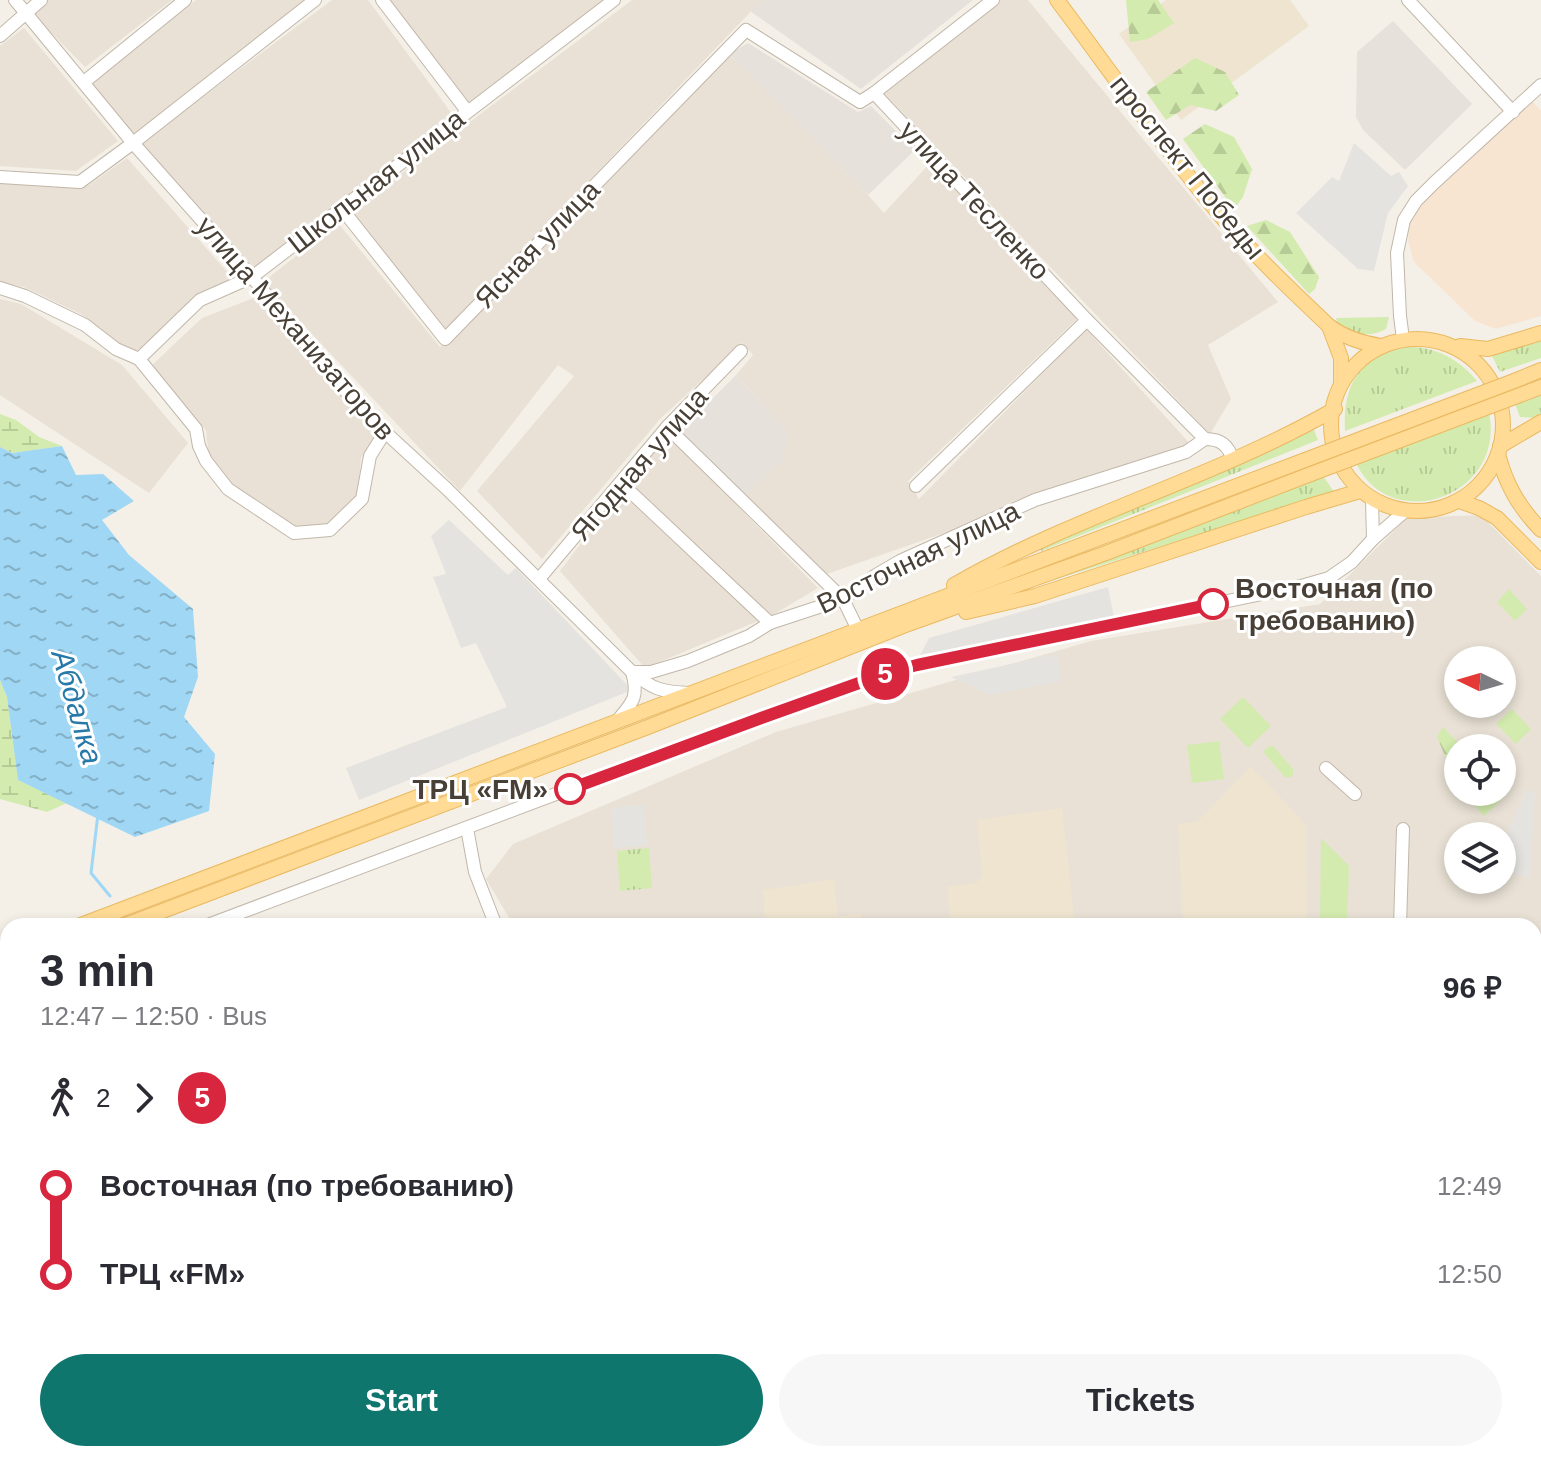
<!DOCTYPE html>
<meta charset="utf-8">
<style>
:root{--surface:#fff;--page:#f7f7f7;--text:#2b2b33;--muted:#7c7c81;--accent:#0f766e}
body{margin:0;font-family:Arial,sans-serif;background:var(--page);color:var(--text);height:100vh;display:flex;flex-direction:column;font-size:30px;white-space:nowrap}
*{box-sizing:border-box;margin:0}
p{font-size:26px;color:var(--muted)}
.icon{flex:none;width:44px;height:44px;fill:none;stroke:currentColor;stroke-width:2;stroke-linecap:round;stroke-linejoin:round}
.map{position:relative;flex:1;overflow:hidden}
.side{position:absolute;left:0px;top:918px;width:1542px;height:544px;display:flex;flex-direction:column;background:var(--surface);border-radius:24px 24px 0 0;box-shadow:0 4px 12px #0003}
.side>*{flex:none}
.badge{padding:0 16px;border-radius:26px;font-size:28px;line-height:52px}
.needle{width:52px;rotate:275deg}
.fabs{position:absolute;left:1444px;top:646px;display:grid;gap:16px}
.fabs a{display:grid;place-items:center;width:72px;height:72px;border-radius:50%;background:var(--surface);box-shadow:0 4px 12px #0003;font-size:40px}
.map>.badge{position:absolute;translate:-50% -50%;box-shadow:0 0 0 4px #fff}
.legs{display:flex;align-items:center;gap:12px;height:88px;padding:0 40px;font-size:26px}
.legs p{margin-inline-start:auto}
.head{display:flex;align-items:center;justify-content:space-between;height:136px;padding:0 40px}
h1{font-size:44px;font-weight:700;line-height:60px}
.primary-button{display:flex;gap:16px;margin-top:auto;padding:16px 40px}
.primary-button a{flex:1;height:92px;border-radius:48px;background:var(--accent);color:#fff;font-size:32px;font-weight:700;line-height:92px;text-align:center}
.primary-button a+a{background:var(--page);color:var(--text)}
ul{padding:0 40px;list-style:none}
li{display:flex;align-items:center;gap:28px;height:88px;font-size:30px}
li i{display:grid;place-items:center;width:12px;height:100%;margin:0 10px;background:currentColor}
li i::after{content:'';width:20px;height:20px;margin:-10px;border:6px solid;border-radius:50%;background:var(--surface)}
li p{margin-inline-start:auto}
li:first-child i{background:linear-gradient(#0000 50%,currentColor 0)}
li:last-child i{background:linear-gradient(currentColor 50%,#0000 0)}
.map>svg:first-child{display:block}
</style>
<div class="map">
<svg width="1541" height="1462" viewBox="0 0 1541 1462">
<defs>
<pattern id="grass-tufts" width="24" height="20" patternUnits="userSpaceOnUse" patternTransform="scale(2)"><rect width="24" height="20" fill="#d3ebae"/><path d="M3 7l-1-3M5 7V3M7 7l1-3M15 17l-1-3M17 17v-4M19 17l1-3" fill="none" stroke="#b7cb96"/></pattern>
<pattern id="forest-firs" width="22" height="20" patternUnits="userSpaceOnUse" patternTransform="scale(2)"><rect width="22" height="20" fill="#d3ebae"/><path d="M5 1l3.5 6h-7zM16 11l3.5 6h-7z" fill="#b7cb96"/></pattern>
<pattern id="wetland-marsh" width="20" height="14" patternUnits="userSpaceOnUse" patternTransform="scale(2)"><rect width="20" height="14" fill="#d3ebae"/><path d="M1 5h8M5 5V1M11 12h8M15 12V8" fill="none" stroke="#b7cb96"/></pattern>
<pattern id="water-ripples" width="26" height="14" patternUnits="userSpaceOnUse" patternTransform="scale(2)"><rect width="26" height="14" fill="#a0d7f4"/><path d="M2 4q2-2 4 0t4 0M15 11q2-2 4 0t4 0" fill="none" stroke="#84b0c6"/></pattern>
</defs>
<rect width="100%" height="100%" fill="#f4f0e7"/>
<g fill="#e9e1d5" fill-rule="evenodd">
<polygon points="48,0 172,0 85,67 32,13"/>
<polygon points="196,0 306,0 135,137 90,82"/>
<polygon points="332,0 368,0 455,118 255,275 139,145"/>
<polygon points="387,0 605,0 467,108"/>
<polygon points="632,0 762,0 443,333 345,216"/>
<polygon points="996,0 1028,0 1278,302 1208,345 1231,399 1210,434 883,92"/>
<polygon points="24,28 118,141 76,171 0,166 0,46"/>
<polygon points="729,54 868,195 884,213 933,160 1079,317 908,481 919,499 1086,329 1192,446 824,575 741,500 789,432 736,375 753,355 742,343 660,419 542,559 477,491 574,376 558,365 460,491 263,282 338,223 440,347 525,268"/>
<polygon points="127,158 235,281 132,354 81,314 24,287 0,282 0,180 89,185"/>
<polygon points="256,297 378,436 361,458 357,501 328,526 294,529 240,492 209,460 206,430 150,367 202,318"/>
<polygon points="0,299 21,304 122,365 188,443 149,493 0,395"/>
<polygon points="667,434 818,588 771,616 629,483"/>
<polygon points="620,492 758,621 645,668 560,571"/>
<path d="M1481,515L1541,576V1462H1316L1309,1454H1534V926H514L486,879L513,844L776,732L1091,641L1320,604L1407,518ZM1458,660H1502V704H1458ZM1458,748H1502V792H1458ZM1458,836H1502V880H1458Z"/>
<polygon points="0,1067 8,1073 8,1454 152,1454 152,1462 0,1462"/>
<polygon points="163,1454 327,1454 334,1462 164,1462"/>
<polygon points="341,1454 547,1454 530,1462 346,1462"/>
<polygon points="574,1454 700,1454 704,1462 557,1462"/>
</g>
<polygon fill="#f7e5d1" points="1532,101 1541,110 1541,316 1496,329 1475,321 1414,262 1408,241 1410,220 1421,203"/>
<g fill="#e7e1dc">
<polygon points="762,0 973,0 861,89 750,11"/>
<polygon points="1393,21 1472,104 1405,170 1363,130 1356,117 1357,52"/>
<polygon points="748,43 858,112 871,106 915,150 868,195 729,54"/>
<polygon points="736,375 789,432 783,460 741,500 678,433"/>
<polygon points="790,1454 917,1454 924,1462 796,1462"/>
<polygon points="1097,1454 1283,1454 1291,1462 1088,1462"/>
</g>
<g fill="#eee4d0">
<polygon points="1166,0 1290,0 1309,26 1181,120 1119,34"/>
<polygon points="1251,766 1306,825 1307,926 1183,926 1178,824 1197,822"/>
<polygon points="1062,808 1075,926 951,926 947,887 976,883 982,876 977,820"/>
<polygon points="834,879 838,917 861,913 862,926 765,926 763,890"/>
<polygon points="0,1424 8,1426 8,1454 48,1454 63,1462 0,1462"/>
</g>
<g fill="url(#grass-tufts)">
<path d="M1389,317L1386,329C1369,338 1356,334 1339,328L1336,318Z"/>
<polygon points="1541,338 1541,358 1500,372 1491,354"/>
<path d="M1406,347C1435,346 1459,359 1477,381L1345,431C1342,385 1359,357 1406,347Z"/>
<polygon points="1541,393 1541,418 1520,417 1515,404"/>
<path d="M1489,413C1506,497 1390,536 1356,463Z"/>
<polygon points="1313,427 1318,440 1041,551 1040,549"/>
<polygon points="1323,476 1334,492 1034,586 1029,586"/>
<polygon points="649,848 652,888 620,891 617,851"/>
</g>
<g fill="url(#forest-firs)">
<polygon points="1126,0 1158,0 1174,23 1148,39 1130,42"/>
<polygon points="1195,58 1225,72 1239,95 1216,111 1190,105 1166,120 1146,92"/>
<polygon points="1205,124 1234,137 1252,169 1243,197 1234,209 1183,139"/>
<polygon points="1266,220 1290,232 1319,277 1315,289 1309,294 1247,226"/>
<polygon points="1443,727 1463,748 1458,748 1458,786 1437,737"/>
<polygon points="1502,789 1507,794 1484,816 1462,792 1502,792"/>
</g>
<g fill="url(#wetland-marsh)">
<polygon points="0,414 16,420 39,437 62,446 12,453 0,447"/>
<polygon points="0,680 7,697 18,780 67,803 47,812 0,799"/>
</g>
<g fill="#d3ebae">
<polygon points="1509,589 1527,609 1515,621 1497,602"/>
<polygon points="1243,697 1271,726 1248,748 1220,719"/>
<polygon points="1512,709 1531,729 1516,744 1496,724"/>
<polygon points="1219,741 1224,779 1192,783 1187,745"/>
<polygon points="1270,746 1273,746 1293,769 1293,775 1291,777 1285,777 1265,754 1263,751"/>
<polygon points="1321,838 1349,866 1347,926 1320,926"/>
<polygon points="958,1454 1029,1454 1022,1462 965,1462"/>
</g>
<g fill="#e5e3df">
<polygon points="1354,143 1391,176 1399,172 1408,186 1388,213 1374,271 1358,269 1296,213 1332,177 1339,181"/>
<polygon points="449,520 508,575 516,568 632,690 359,800 346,768 507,707 476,643 461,648 433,577 446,574 431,536"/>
<polygon points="1108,587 1114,617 920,655 929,638"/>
<polygon points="1057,654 1061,681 991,695 951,677"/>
<polygon points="1526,790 1535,792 1530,879 1502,869 1502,846"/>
<polygon points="644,805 647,845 614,848 611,808"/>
</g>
<polygon fill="url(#water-ripples)" points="62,446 76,475 103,474 134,501 102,520 129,555 193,609 198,677 184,717 215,754 209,811 135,837 18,780 7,697 0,680 0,447 12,453"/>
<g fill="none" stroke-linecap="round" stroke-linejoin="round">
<g stroke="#a0d7f4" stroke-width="3">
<polyline points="98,814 91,873 110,896"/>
<polyline points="715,1454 719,1462"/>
</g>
<defs>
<g id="minor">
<path d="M15,0L133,143L252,277L338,383L385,432L447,489L632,672C652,689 662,692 689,693"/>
<polyline points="382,0 467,111"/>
<polyline points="1408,0 1513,112"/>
<polyline points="0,36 41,0"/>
<polyline points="84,82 185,0"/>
<polyline points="874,93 993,0"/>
<polyline points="0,177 80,182 133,143 315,0"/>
<path d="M342,209L445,339L746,30L860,102L874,93L1087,320L1205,439C1221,439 1228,445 1233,460"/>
<polyline points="0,288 25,296 85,325 116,349 139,359 196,429 199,446 206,461 228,489 294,533 330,530 362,499 370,456 385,432"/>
<polyline points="1403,339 1400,316 1397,253 1404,220 1416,201 1434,183 1541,85"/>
<polyline points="139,359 200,300 252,277 614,0"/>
<polyline points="667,427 843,599 858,630"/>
<polyline points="621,483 770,623"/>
<polyline points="916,486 1087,320"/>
<polyline points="1372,501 1373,539"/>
<polyline points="539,579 667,427 741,351"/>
<polyline points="632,672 651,672 688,661 749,636 770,623 843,599 876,575 900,561 1035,500 1186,452 1205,439"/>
<path d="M617,721C633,702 639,697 632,672"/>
<polyline points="1326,768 1355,794"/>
<polyline points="467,828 475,872 496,926"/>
<polyline points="205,926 641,762 887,673 917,665 1301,586 1329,578 1352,562 1373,539 1404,512"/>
<polyline points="1400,926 1403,829"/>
<polyline points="0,1008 8,1026"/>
<polyline points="210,1454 215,1462"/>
<polyline points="339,1454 347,1462"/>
<polyline points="923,1454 930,1462"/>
<polyline points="1298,1454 1305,1462"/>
<polyline points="534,1462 552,1454"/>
<polyline points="1059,1462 1072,1454"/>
<polyline points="1407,1462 1407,1454"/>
</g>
<g id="major">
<path d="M1057,0C1111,72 1163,147 1221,216C1254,255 1292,291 1329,326C1345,338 1361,343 1381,346"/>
<polyline points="1329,326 1341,358 1341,383"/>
<circle cx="1417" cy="425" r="86"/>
<polyline points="1460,346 1488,349 1541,333"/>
<polyline points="1514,381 1541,370"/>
<polyline points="1520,395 1541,387"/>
<polyline points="1500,446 1541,422"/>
<path d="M1498,454C1506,485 1519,507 1541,530"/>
<polyline points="1459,501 1479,508 1497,518 1541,562"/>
<path d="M954,585C1075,515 1213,479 1335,409"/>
<polyline points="966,612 1035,596 1306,507 1360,491"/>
<polyline points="78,926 1305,460"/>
<polyline points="123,926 648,727 903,626 1106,553 1311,474"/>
<polyline points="0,956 8,952"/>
<polyline points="0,973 8,970"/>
</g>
</defs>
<use href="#minor" stroke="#c1b7a9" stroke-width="14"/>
<use href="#major" stroke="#eab960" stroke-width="16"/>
<use href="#minor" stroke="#fff" stroke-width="12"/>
<use href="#major" stroke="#ffdb96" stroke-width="14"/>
<defs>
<g id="major-bridge">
<polyline points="1305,460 1514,381"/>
<polyline points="1311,474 1520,395"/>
</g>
</defs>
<use href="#major-bridge" stroke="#eab960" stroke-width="16" stroke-linecap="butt"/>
<use href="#major-bridge" stroke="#ffdb96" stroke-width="14"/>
</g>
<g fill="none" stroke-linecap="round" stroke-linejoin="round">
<defs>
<polyline id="line-1" points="570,789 764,717 887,673 917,665 1213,604"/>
</defs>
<use href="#line-1" stroke="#fff" stroke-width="18"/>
<use href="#line-1" stroke="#d7263d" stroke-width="12"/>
</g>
<g fill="#fff" stroke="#d7263d" stroke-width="4">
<circle cx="1213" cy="604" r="14"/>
<circle cx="570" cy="789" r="14"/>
</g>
<g text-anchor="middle" stroke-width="6" stroke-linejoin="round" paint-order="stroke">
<g font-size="28" fill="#484036" stroke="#fff">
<text transform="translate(1188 167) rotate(51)" y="10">проспект Победы</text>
<text transform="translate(376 181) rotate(-38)" y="10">Школьная улица</text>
<text transform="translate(975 200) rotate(47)" y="10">улица Тесленко</text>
<text transform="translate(537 244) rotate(-46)" y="10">Ясная улица</text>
<text transform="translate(296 328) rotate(49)" y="10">улица Механизаторов</text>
<text transform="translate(639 464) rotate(-49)" y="10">Ягодная улица</text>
<text transform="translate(918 557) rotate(-26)" y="10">Восточная улица</text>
</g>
<g font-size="28" font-weight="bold" fill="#484036" stroke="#fff" text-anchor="start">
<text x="1235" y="598">Восточная (по<tspan x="1235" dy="32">требованию)</tspan></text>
<text x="548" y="799" text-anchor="end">ТРЦ «FM»</text>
</g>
<g font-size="30" font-style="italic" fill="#2679a9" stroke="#fff">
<text transform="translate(77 707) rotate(74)" y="10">Абдалка</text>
</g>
</g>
</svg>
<div class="fabs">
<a><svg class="needle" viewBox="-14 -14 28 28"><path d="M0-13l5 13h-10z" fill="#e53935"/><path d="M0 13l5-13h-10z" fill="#7c7c81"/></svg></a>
<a><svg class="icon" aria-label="locate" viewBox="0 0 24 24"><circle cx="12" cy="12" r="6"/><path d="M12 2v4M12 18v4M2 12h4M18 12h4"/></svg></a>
<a><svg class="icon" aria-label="layers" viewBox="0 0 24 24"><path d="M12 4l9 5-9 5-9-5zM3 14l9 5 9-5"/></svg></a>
</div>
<b class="badge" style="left:885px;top:674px;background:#d7263d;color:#fff">5</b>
<section class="side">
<div class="head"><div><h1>3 min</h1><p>12:47 – 12:50 · Bus</p></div><b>96 ₽</b></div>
<div class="legs"><svg class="icon" aria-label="walk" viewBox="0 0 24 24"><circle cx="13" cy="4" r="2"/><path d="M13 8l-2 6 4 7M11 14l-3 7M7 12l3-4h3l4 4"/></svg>2<svg class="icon" aria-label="forward" viewBox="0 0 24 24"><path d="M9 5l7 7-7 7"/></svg><b class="badge" style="background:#d7263d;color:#fff">5</b></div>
<ul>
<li><i style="color:#d7263d"></i><b>Восточная (по требованию)</b><p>12:49</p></li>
<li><i style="color:#d7263d"></i><b>ТРЦ «FM»</b><p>12:50</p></li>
</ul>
<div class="primary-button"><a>Start</a><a>Tickets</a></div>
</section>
</div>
